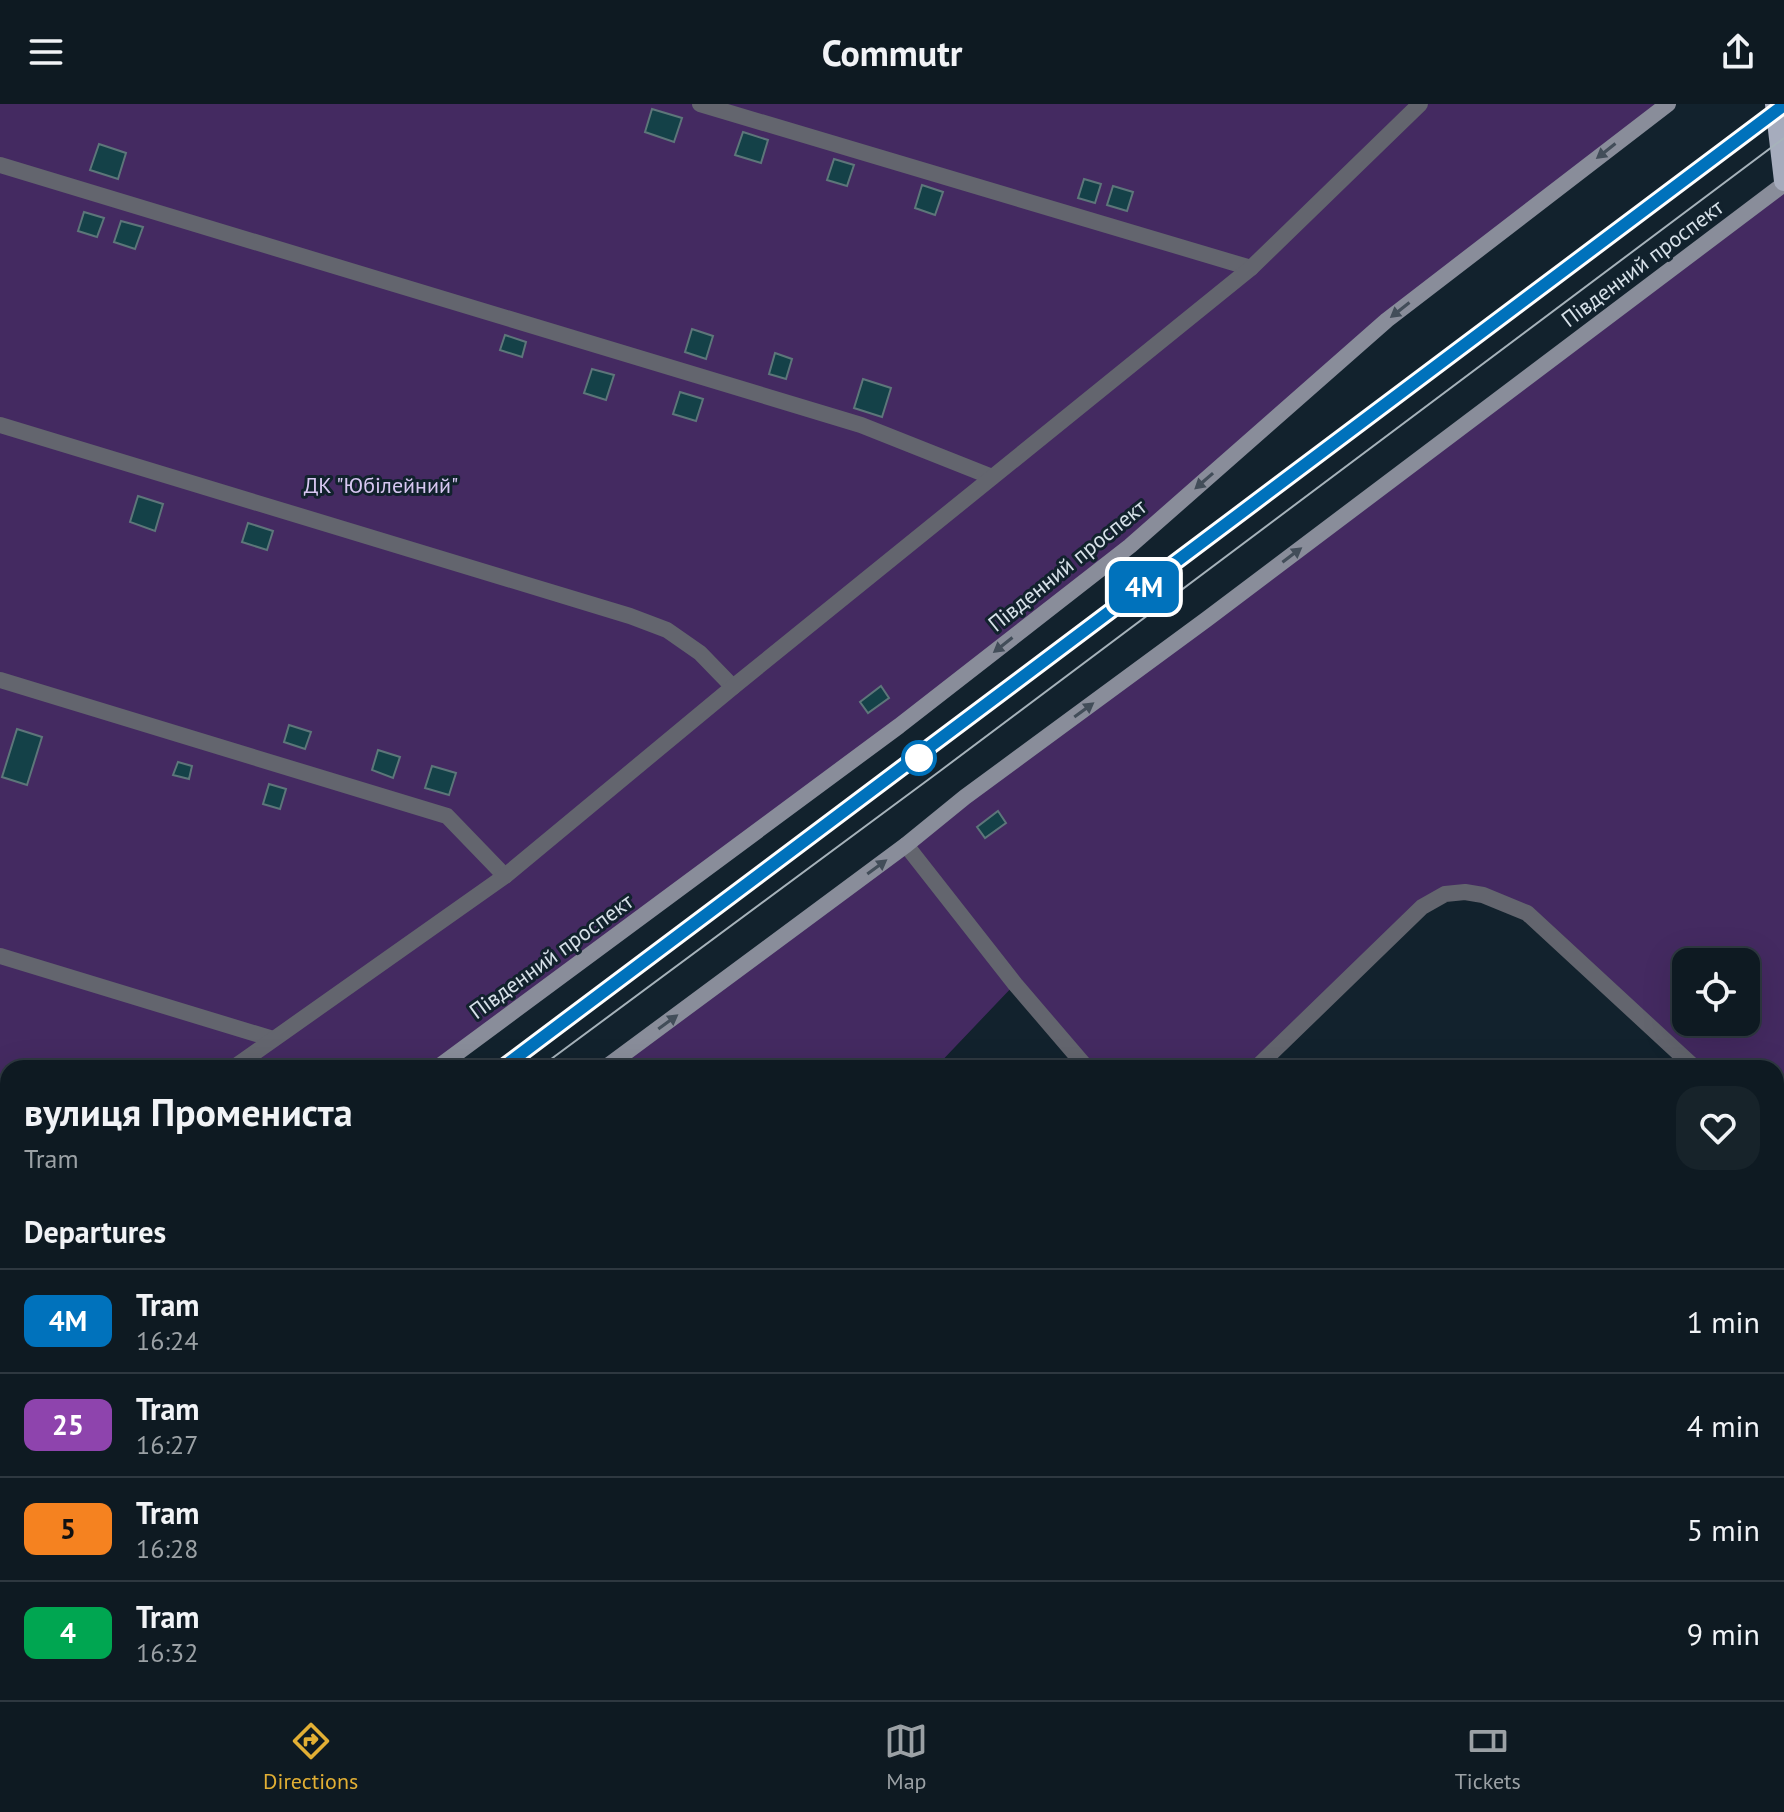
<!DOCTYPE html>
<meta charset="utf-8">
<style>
:root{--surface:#0e1a22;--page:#17232a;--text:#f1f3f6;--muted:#9ba1a5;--line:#2e3840;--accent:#e2af34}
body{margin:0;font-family:"PT Sans",sans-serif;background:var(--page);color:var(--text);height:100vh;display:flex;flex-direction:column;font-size:30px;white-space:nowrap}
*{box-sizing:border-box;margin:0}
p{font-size:26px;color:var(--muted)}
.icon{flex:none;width:44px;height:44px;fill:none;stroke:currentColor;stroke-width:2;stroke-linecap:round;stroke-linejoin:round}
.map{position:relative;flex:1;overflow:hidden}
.drawer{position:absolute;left:0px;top:956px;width:1784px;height:640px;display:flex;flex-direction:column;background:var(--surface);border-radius:24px 24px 0 0;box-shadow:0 8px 32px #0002,0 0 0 2px var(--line)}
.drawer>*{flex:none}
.badge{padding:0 16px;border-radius:12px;font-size:28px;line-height:52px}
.fabs{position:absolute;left:1672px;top:844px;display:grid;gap:16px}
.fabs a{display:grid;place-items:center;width:88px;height:88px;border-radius:16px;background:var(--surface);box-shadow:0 8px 32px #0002,0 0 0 2px var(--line);font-size:40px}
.map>.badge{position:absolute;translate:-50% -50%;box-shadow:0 0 0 4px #fff}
h2{padding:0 24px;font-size:30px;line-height:72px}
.round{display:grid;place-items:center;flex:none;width:84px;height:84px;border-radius:24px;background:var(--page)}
.head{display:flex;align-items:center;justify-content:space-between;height:136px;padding:0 24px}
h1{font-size:38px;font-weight:600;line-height:60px}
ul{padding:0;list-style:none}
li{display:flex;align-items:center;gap:24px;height:104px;padding:0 24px;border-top:2px solid var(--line)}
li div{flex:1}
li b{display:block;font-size:30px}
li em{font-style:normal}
li .badge{min-width:88px;font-weight:700;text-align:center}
header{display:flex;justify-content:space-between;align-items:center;height:104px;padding:0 24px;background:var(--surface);font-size:36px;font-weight:600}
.tabs{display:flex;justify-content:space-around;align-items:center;height:112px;border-top:2px solid var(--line);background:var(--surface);font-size:22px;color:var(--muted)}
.tabs a{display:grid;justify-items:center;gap:4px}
.tabs .current{color:var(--accent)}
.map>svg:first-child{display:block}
</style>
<header><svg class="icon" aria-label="menu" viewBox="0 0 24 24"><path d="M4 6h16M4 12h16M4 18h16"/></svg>Commutr<svg class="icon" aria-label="share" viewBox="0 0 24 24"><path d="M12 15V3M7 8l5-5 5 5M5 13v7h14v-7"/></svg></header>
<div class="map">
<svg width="1784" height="1596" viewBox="0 0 1784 1596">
<rect width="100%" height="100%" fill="#12222d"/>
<g fill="#442a61" fill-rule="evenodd">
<polygon points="0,0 1668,0 1387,216 1130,442 437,964 8,964 8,1252 0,1255"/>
<path d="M1784,84V1046L1776,1039V964H1695L1527,809L1445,790L1256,964H1087L1015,880L935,964H602ZM1686,858H1746V918H1686Z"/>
<polygon points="8,1488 8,1588 867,1588 876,1596 0,1596 0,1497"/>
</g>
<g fill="#144148" stroke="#5d767a" stroke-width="2">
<polygon points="652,5 682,14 674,38 645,28"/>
<polygon points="743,28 768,36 761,59 735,51"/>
<polygon points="99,40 126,49 118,75 90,66"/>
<polygon points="834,55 854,61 847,82 827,76"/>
<polygon points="1084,75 1101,80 1095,99 1078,94"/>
<polygon points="922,81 943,88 935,111 915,104"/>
<polygon points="1113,82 1133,88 1127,107 1107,101"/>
<polygon points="84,108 104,114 97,133 78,127"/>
<polygon points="121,117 143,123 135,145 114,138"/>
<polygon points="692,225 713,232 706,255 685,248"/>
<polygon points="505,231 526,238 522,253 500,246"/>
<polygon points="775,249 792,255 786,275 769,270"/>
<polygon points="592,265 614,271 606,296 584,289"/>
<polygon points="863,275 891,284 882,313 854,304"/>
<polygon points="680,288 703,295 696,317 673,310"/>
<polygon points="138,392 163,400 155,427 130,418"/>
<polygon points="248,419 273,427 267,446 242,438"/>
<polygon points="881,582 889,594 868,609 860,598"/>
<polygon points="289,621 311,628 305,645 284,638"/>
<polygon points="17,625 42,633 27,681 2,673"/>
<polygon points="378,646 400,653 393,674 372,666"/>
<polygon points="178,658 192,662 189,675 173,671"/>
<polygon points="432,662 456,669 449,691 425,684"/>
<polygon points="269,680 286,685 280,705 263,700"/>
<polygon points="998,707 1006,719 985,734 977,723"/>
</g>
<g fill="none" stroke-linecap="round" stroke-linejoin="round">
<g stroke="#6a7781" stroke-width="5" stroke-dasharray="2 6" stroke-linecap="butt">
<polyline points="1341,1588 1351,1596"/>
<polyline points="1459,1588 1459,1596"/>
<polyline points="1193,1596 1200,1588"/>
</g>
<g stroke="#63656e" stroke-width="16">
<polyline points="700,0 1251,164"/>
<polyline points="0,61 861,321 992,373"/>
<polyline points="0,321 630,512 667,526 700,549 733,583"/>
<polyline points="0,576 447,712 505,772"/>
<polyline points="906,741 1015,880 1087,964"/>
<polyline points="0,852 273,935"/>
<polyline points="1256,964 1422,803 1445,790 1465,788 1483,791 1527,809 1695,964"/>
<polyline points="1776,1039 1784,1046"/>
<polyline points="867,1588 876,1596"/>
<polyline points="1726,1588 1735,1596"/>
</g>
<g stroke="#63656e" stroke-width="16">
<polyline points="233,964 505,772 733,583 1251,164 1420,0"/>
<polyline points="0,1131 8,1125"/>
<polyline points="148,1588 152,1596"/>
</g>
<g stroke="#898d9a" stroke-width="16">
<polyline points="437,964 899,622 1130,442 1387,216 1668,0"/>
<polyline points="605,964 906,741 965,693 1207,515 1784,80"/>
<polyline points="0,1255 8,1252"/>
<polyline points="0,1496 8,1488"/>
</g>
<polyline stroke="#a6acbd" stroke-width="20" points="1775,0 1784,77"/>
<g stroke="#a6b2ba" stroke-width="2">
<polyline points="502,964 926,649 1464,239 1784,1"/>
<polyline points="539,964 940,667 1784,34"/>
<polyline points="0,1301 8,1298"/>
<polyline points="0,1326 8,1322"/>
</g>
</g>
<defs><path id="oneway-solid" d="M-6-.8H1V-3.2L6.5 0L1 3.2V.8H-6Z" transform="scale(2)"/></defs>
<g fill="#424d59">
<use href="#oneway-solid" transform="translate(1606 47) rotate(142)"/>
<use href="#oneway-solid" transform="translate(1400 206) rotate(142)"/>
<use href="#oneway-solid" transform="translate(1204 377) rotate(139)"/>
<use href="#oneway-solid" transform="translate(1292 451) rotate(-37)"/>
<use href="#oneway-solid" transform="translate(1003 541) rotate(142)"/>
<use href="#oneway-solid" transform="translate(1084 606) rotate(-36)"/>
<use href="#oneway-solid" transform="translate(877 763) rotate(-36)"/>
<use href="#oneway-solid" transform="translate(668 918) rotate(-36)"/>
</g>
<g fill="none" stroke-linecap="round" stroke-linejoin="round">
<defs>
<path id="line" d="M502,964C931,645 1355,320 1784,1"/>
</defs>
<use href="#line" stroke="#fff" stroke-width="18"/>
<use href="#line" stroke="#0072bc" stroke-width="12"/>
</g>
<circle fill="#fff" stroke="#0072bc" stroke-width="4" cx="919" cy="654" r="16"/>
<g text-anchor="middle" stroke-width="6" stroke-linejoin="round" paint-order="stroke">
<g font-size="22" fill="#d7e1e9" stroke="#12222d">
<text transform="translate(1642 159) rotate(-37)" y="8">Південний проспект</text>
<text transform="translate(1067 461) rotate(-39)" y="8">Південний проспект</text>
<text transform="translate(551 852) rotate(-36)" y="8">Південний проспект</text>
</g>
<g font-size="22" fill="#d8c7f2" stroke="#12222d">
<text x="381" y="389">ДК "Юбілейний"</text>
</g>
</g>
</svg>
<div class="fabs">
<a><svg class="icon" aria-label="locate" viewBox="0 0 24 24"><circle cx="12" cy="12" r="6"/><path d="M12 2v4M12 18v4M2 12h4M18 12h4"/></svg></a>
</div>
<b class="badge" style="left:1144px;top:483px;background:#0072bc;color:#fff">4М</b>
<section class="drawer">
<div class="head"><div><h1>вулиця Промениста</h1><p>Tram</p></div><a class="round"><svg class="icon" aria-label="heart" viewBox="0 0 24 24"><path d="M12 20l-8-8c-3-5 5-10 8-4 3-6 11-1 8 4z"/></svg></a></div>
<h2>Departures</h2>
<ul>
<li><span class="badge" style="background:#0072bc;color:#fff">4М</span><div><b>Tram</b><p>16:24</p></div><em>1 min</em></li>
<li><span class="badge" style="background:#8e44ad;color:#fff">25</span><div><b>Tram</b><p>16:27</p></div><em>4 min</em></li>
<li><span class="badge" style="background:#f58220;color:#111">5</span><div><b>Tram</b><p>16:28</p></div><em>5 min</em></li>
<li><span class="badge" style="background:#00a651;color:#fff">4</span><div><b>Tram</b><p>16:32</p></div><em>9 min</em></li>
</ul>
</section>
</div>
<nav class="tabs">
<a class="current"><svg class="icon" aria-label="directions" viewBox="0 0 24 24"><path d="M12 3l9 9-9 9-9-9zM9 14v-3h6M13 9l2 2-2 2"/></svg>Directions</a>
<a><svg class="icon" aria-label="map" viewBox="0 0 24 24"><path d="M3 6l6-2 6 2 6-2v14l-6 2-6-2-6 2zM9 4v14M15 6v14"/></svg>Map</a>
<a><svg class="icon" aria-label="tickets" viewBox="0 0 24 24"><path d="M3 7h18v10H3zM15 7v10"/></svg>Tickets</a>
</nav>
